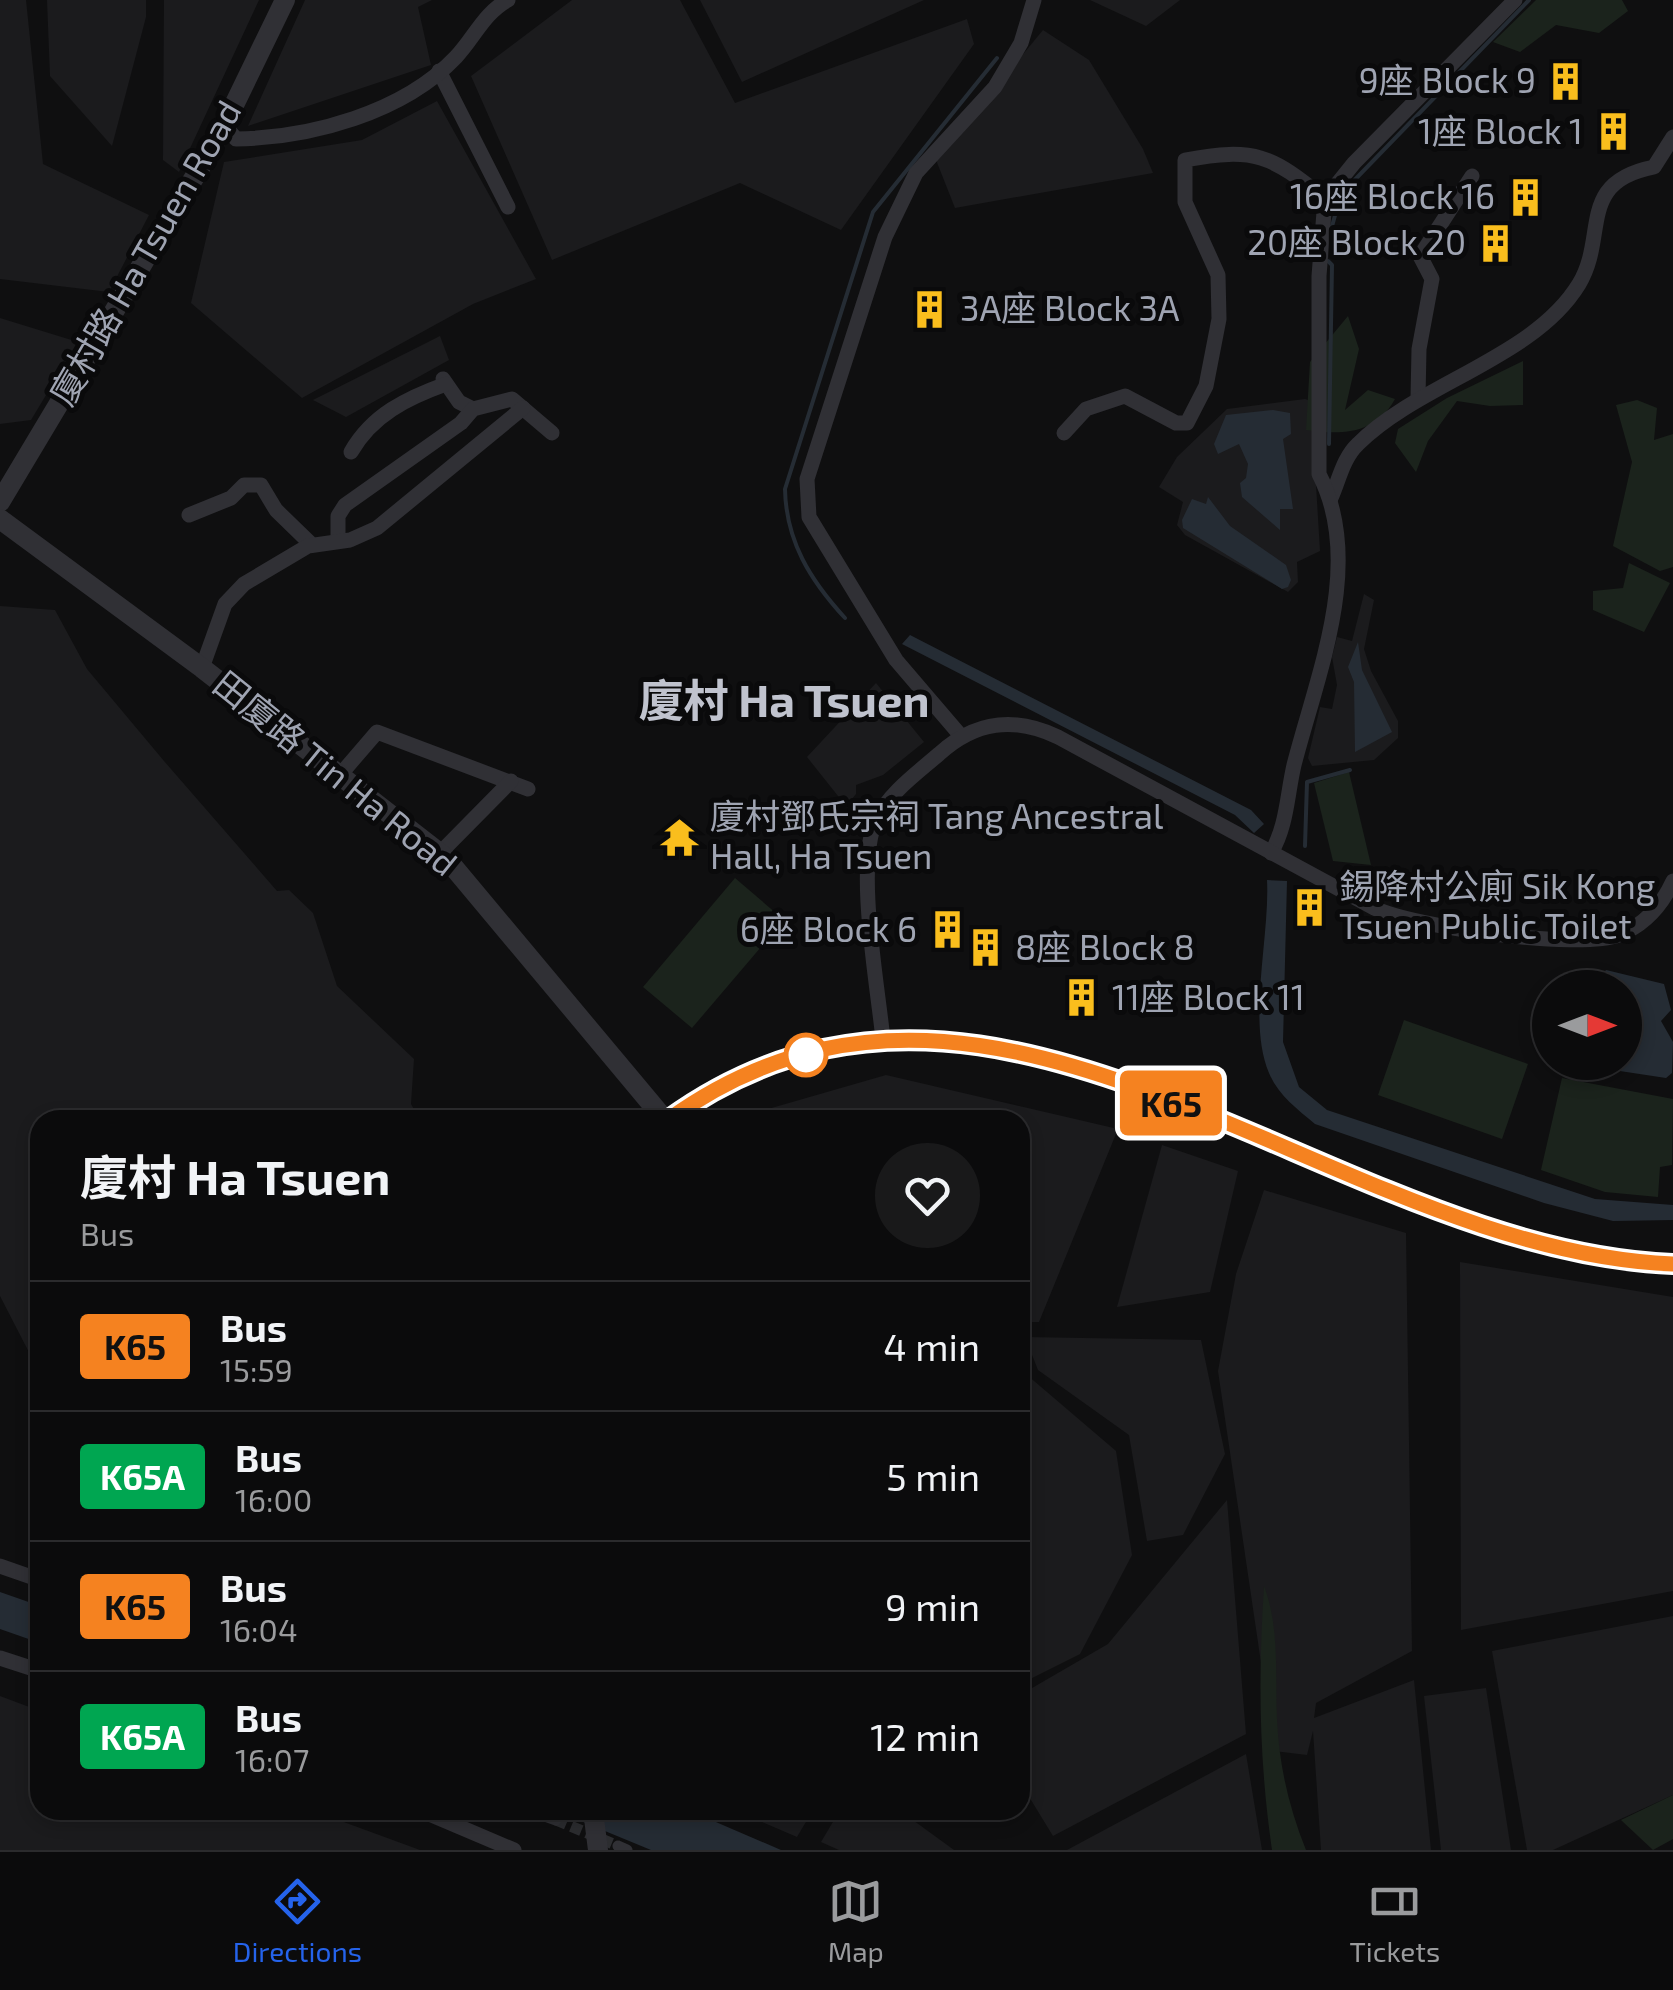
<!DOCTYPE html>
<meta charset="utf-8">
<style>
:root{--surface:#0b0b0c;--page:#19191a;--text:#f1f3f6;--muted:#9a9b9d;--line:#2b2b2d;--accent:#2563eb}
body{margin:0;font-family:"Exo 2","Noto Sans SC",sans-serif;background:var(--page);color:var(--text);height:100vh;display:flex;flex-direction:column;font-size:38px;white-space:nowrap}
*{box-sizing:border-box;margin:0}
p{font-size:32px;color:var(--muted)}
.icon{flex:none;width:55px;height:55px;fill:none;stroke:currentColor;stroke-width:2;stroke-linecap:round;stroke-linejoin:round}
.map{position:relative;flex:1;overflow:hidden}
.drawer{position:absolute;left:30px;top:1110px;width:1000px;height:710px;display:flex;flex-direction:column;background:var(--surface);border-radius:30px;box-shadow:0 5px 15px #0003,0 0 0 2px var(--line)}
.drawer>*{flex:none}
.badge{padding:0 20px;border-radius:8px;font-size:35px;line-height:65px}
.needle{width:65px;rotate:90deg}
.tools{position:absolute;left:1532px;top:970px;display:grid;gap:20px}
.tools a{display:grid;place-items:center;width:110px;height:110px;border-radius:50%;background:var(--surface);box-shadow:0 5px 15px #0003,0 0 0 2px var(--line);font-size:50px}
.map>.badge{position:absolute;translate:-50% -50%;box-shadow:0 0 0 5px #fff}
.round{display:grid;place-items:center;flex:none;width:105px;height:105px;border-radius:52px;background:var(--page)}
.overview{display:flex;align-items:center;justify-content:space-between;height:170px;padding:0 50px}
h1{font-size:48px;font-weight:700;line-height:75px}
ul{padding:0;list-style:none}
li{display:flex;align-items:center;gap:30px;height:130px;padding:0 50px;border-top:2px solid var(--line)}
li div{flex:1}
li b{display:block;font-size:38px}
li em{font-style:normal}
li .badge{min-width:110px;font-weight:700;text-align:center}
.tabs{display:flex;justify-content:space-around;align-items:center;height:140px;border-top:2px solid var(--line);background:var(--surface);font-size:28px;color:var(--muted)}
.tabs a{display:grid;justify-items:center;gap:5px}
.tabs .active{color:var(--accent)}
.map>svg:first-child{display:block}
</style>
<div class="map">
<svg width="1673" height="1850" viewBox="0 0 1673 1850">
<rect width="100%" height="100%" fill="#0f0f10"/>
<g fill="#1b1b1d">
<polygon points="0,0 26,0 43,164 149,215 109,292 0,279"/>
<polygon points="47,0 146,0 146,17 112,146 50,76"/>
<polygon points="164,0 259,0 179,172 163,160"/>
<polygon points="305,0 432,0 418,7 431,65 248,126"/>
<polygon points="572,0 680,0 735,103 967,19 974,44 841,230 740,183 552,260 471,76"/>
<polygon points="700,0 924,0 742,82"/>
<polygon points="1090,0 1180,0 1146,26"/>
<polygon points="1043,30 1089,60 1143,149 1153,173 955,208 936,160"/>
<polygon points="437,101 536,279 473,304 302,398 191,303 224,162 362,140"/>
<polygon points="0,318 78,342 31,420 0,424"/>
<polygon points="440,336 449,360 346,417 313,400"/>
<polygon points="1305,399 1311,401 1320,551 1297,562 1298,582 1288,592 1185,535 1177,525 1183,502 1159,487 1177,457 1227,409"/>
<polygon points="1364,594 1374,600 1364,649 1371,671 1398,721 1398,738 1374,760 1312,766 1308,758 1320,707 1332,709 1337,685 1332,657 1337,637 1352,641"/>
<polygon points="0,606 55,610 87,669 164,761 277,891 289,890 313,913 337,986 414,1059 411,1104 420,1120 40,1120 40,1353 34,1362 0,1296"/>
<polygon points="876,683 924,742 883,775 856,785 856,794 846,806 807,757"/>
<polygon points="886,1075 1118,1129 1039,1322 1020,1322 1020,1120 745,1120 754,1113"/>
<polygon points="1162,1145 1238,1171 1210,1292 1117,1307"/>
<polygon points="1264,1190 1406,1233 1412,1651 1316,1703 1314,1718 1414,1680 1431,1850 1321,1850 1313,1731 1307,1755 1274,1751 1218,1371 1236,1274"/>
<polygon points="1460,1262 1673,1297 1673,1591 1461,1630"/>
<polygon points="1025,1337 1201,1340 1225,1454 1183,1535 1147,1541 1129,1435 1038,1370"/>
<polygon points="1020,1369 1116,1451 1132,1555 1080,1654 1020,1684"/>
<polygon points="1227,1500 1246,1734 1053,1836 1020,1782 1020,1695 1108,1644"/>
<polygon points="1673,1616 1673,1795 1553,1850 1527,1850 1492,1651"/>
<polygon points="1486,1688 1511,1850 1441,1850 1424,1696"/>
<polygon points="0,1696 40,1711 40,1810 311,1810 420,1850 0,1850"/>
<polygon points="1246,1754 1262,1850 1067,1850"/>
<polygon points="734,1810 813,1810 797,1837"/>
<polygon points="840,1810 899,1810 954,1850 839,1850 821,1842"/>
</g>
<g fill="#1b231c">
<polygon points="1536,0 1622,0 1628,11 1599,33 1556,25 1520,52 1493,42"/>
<path d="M1348,316L1359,349L1345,410L1368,390L1395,399C1375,435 1341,435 1306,430L1310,362Z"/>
<polygon points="1523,361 1523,405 1490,406 1457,401 1428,441 1416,472 1395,443 1398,429 1447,398"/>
<polygon points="1637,400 1657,408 1654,440 1673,434 1673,567 1660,571 1613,546 1632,462 1616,405"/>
<polygon points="1629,563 1670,583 1644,632 1593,610 1593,591 1623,588"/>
<polygon points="1349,772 1371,865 1333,861 1314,783"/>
<polygon points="735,878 784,920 692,1028 643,987"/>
<polygon points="1404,1020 1528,1064 1502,1139 1378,1095"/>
<polygon points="1562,1078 1673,1099 1672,1165 1660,1167 1658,1197 1605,1192 1541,1170"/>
<path d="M1264,1586C1280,1628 1275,1675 1277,1719C1279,1765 1289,1808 1306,1850H1272C1259,1761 1258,1676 1264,1586Z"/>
<polygon points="1673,1795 1673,1839 1653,1850 1621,1820"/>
</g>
<g fill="#252c34">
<polygon points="1273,410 1290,413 1291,434 1283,439 1293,509 1280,509 1280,530 1242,497 1240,483 1246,478 1248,464 1239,444 1218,454 1214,444 1226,415"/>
<polygon points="1208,497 1230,526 1286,565 1291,580 1288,587 1282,589 1183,528 1182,520 1192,499 1206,504"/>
<polygon points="910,635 1251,810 1264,824 1254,833 1235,815 902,644"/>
<polygon points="1358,642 1362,670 1392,732 1355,752 1354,682 1348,667"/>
<path d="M1267,880L1287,881L1283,1042L1299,1087L1327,1110L1595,1199L1673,1205V1220L1613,1221L1544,1203L1315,1124C1297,1109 1278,1095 1269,1073C1247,1021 1270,937 1267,880Z"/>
<polygon points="1606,970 1664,984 1671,1010 1661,1021 1673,1042 1672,1073 1666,1078 1600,1068 1594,1063 1625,1062 1625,988 1592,987"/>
<polygon points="0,1592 40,1606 40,1643 0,1629"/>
<polygon points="554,1810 688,1810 781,1850 651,1850"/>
</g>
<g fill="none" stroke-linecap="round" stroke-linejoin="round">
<g stroke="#252c34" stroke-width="4">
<polyline points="1329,237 1341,194 1529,0"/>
<polyline points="1328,261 1332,265 1329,444"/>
<path d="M845,618C810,580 786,541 785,489L873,212L997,58"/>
<polyline points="1305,846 1307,782 1350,770"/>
</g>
<polyline stroke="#2c2d30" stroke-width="11" stroke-dasharray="11 5.5" stroke-linecap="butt" points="556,1820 618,1846"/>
<g stroke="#303035" stroke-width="11">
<polyline points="528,1810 556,1820"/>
<polyline points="618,1846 627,1850"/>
</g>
<g stroke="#303035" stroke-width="15">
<polyline points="439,71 508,207"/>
<path d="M224,125L236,139C310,138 403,113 456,57C474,38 484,13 508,0"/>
<polyline points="443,379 459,402 473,409"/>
<polyline points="1418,398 1419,349 1432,279 1420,256 1472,176"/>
<path d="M1064,433L1086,409L1125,396L1176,423H1187L1206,386L1219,319L1218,275L1185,202V160C1255,147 1271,155 1325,199"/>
<path d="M351,452C372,415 407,398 446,384"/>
<path d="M1331,498C1339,480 1343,458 1358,444C1419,383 1534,358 1579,284C1608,236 1576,182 1654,167L1673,137"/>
<polyline points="189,515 231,498 244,485 261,485 276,510 312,545"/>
<polyline points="338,541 338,516 345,505 461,423 473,409 512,399 552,433"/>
<polyline points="202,668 225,604 244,584 308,546 350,540 377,528 523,408"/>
<polyline points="961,736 896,660 809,517 807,479 885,237 916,173 995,87 1021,43 1034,0"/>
<polyline points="340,775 377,732 528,789"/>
<polyline points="440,853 511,781"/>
<path d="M1271,853C1287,826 1287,795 1294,765C1317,675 1365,563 1319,474V276L1325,199L1354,163L1515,0"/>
<path d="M883,1040C878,986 855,866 876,820C889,793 916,774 939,754C975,721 1014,716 1058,737L1374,908C1414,927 1578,950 1619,935C1644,925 1662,905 1673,881"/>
<polyline points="0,1566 40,1580"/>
<polyline points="0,1658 40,1671"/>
<polyline points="420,1810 514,1850"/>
</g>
<g stroke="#303035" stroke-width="20">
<polyline points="0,502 219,136 285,0"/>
<polyline points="0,519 202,668 446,858 665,1120"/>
<path d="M668,1120C996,883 1331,1251 1673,1264"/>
</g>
<polyline stroke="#303035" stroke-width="20" points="593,1810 598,1850"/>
</g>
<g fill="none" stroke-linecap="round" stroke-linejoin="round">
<defs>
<path id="line" d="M668,1120C998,882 1330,1251 1673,1264"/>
</defs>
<use href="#line" stroke="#fff" stroke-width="22"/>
<use href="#line" stroke="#f58220" stroke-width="15"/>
</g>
<defs>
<symbol id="building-bare" viewBox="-9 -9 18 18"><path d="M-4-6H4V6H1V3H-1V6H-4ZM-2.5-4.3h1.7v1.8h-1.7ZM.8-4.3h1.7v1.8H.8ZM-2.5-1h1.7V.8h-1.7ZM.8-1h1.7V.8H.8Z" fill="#fabe1d" stroke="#0a0a0b" stroke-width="2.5" paint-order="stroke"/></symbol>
<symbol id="temple-bare" viewBox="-9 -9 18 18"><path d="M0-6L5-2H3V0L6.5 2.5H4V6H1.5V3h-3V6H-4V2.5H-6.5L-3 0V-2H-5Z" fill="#fabe1d" stroke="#0a0a0b" stroke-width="2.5" paint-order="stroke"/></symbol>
</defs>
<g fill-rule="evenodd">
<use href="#building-bare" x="1538" y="54" width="55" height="55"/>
<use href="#building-bare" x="1586" y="104" width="55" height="55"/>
<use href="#building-bare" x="1498" y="170" width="55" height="55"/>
<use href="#building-bare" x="1468" y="216" width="55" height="55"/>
<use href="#building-bare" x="902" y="282" width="55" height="55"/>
<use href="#temple-bare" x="652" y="810" width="55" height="55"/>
<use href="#building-bare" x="1282" y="880" width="55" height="55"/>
<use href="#building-bare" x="920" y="902" width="55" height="55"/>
<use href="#building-bare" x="958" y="920" width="55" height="55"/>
<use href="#building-bare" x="1054" y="970" width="55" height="55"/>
</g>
<circle fill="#fff" stroke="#f58220" stroke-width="5" cx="806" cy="1055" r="20"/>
<g text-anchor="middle" stroke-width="10" stroke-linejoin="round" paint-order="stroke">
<g font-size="35" fill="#9fa4b2" stroke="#0a0a0b" text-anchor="end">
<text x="1536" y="93">9座 Block 9</text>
<text x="1583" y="144">1座 Block 1</text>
<text x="1495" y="209">16座 Block 16</text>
<text x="1466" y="255">20座 Block 20</text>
<text x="960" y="321" text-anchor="start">3A座 Block 3A</text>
<text x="710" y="829" text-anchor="start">廈村鄧氏宗祠 Tang Ancestral<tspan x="710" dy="40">Hall, Ha Tsuen</tspan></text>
<text x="1339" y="899" text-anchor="start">錫降村公廁 Sik Kong<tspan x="1339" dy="40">Tsuen Public Toilet</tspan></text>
<text x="917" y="942">6座 Block 6</text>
<text x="1015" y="960" text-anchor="start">8座 Block 8</text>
<text x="1112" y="1010" text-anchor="start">11座 Block 11</text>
</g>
<g font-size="35" fill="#9fa4b2" stroke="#0a0a0b">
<text transform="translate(146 253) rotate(-60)" y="12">廈村路 Ha Tsuen Road</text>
<text transform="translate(335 774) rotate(39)" y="12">田廈路 Tin Ha Road</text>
</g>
<g font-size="45" font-weight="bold" fill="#c0c3ce" stroke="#0a0a0b">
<text x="784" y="717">廈村 Ha Tsuen</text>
</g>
</g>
</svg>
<div class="tools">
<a><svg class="needle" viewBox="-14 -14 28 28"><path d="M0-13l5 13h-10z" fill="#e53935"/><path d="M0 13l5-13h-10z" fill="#9a9b9d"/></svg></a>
</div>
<b class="badge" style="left:1171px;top:1103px;background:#f58220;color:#111">K65</b>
<section class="drawer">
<div class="overview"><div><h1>廈村 Ha Tsuen</h1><p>Bus</p></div><a class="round"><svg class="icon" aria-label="heart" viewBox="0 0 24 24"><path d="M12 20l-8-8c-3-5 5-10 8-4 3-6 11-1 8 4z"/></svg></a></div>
<ul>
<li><span class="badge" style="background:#f58220;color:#111">K65</span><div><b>Bus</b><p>15:59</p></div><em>4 min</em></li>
<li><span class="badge" style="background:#00a651;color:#fff">K65A</span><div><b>Bus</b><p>16:00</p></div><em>5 min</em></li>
<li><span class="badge" style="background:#f58220;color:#111">K65</span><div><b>Bus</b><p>16:04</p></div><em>9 min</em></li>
<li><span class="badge" style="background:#00a651;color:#fff">K65A</span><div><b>Bus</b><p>16:07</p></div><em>12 min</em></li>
</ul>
</section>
</div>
<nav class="tabs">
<a class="active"><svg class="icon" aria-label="directions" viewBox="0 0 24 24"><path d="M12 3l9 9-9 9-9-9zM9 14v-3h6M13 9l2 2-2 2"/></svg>Directions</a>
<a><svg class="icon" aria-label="map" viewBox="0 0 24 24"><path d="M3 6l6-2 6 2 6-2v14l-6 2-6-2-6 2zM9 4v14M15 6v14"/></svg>Map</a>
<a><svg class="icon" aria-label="tickets" viewBox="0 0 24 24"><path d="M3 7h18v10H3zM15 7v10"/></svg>Tickets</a>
</nav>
